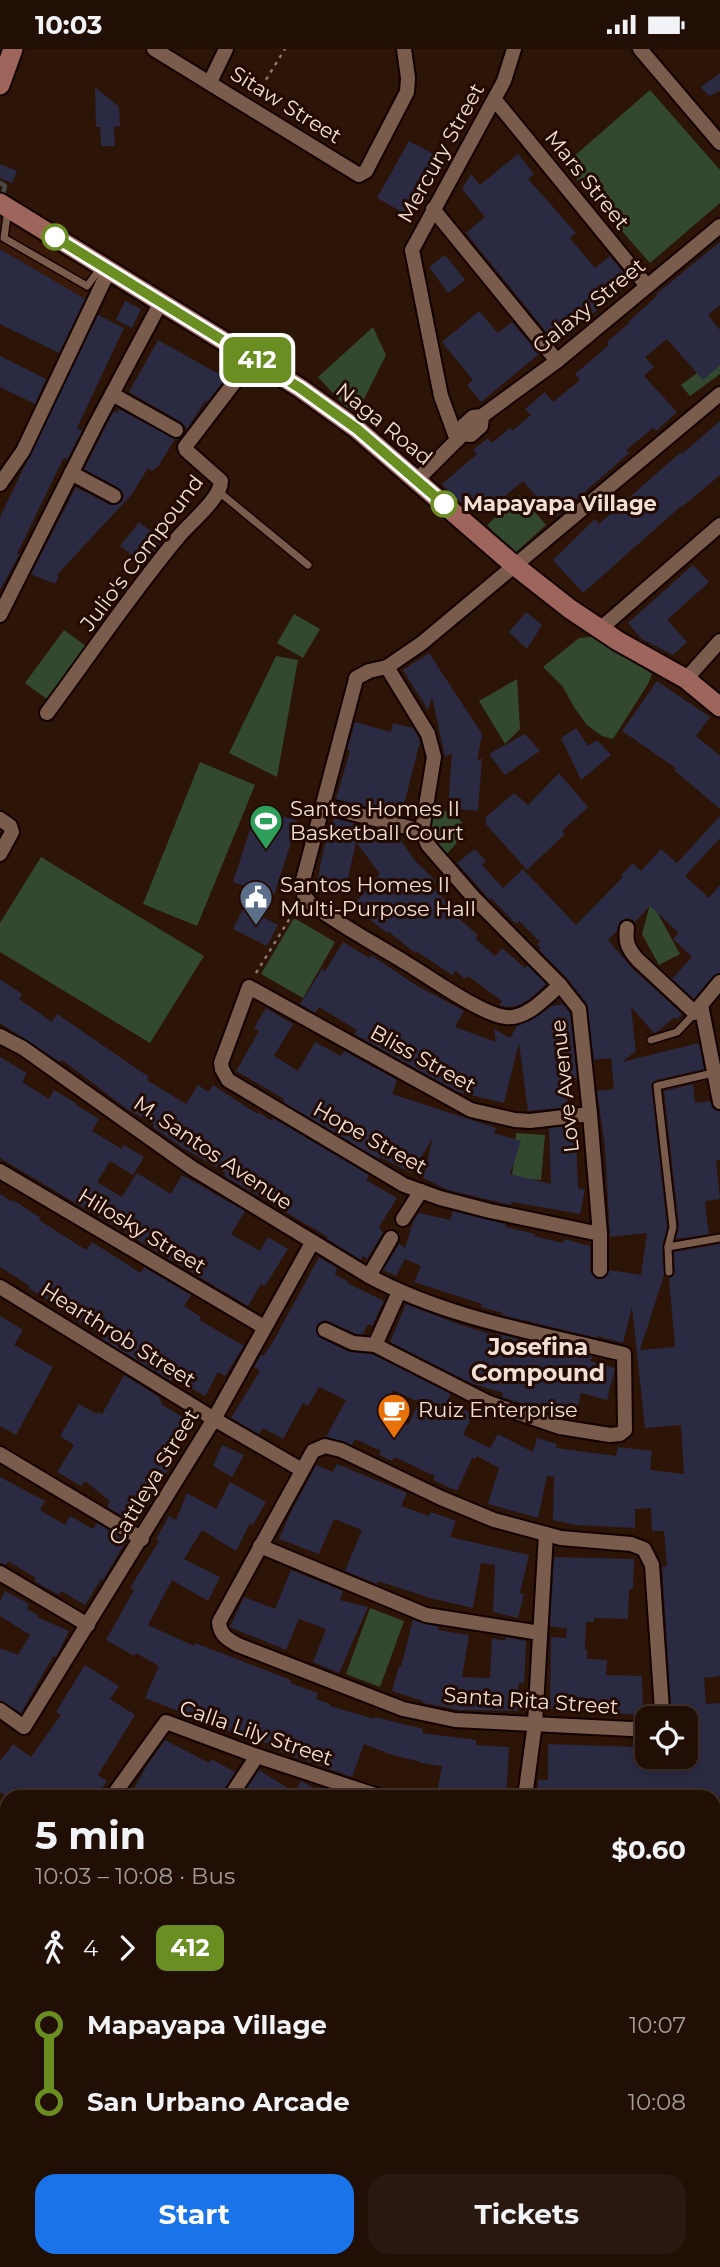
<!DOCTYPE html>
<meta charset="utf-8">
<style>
:root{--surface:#210f05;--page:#29180f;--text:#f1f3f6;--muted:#a29c9a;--line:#3e2f27;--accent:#1a73e8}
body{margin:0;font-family:Montserrat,sans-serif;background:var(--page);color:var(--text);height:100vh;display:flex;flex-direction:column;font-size:26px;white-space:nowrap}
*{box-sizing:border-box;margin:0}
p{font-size:23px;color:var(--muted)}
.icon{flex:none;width:38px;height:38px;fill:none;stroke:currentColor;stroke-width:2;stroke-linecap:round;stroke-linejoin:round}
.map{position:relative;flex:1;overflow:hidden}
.panel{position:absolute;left:0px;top:1741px;width:721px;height:478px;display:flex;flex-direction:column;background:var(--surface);border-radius:21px 21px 0 0;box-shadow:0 4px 10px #0003,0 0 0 2px var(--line)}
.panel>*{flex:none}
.badge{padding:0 14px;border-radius:10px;font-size:24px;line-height:46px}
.fabs{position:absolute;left:635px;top:1657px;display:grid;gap:14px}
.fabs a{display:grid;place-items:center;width:63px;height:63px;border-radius:14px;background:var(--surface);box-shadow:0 4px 10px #0003,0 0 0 2px var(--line);font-size:35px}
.map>.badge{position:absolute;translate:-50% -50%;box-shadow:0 0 0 4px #fff}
.legs{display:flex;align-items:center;gap:10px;height:77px;padding:0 35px;font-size:23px}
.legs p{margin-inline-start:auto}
.summary{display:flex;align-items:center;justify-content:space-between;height:119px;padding:0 35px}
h1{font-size:38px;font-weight:700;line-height:52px}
.button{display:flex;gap:14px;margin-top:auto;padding:14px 35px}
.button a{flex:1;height:80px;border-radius:21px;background:var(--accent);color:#fff;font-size:28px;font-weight:700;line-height:80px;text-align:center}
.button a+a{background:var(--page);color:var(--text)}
ul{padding:0 35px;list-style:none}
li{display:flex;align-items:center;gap:24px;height:77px;font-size:26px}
li i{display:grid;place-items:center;width:10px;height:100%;margin:0 9px;background:currentColor}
li i::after{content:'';width:18px;height:18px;margin:-9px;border:5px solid;border-radius:50%;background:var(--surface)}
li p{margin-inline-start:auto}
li:first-child i{background:linear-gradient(#0000 50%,currentColor 0)}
li:last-child i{background:linear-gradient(currentColor 50%,#0000 0)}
.status{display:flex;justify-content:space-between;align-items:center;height:49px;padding:0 35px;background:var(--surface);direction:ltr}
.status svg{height:19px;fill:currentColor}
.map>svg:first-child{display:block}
</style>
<div class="status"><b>10:03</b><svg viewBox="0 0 49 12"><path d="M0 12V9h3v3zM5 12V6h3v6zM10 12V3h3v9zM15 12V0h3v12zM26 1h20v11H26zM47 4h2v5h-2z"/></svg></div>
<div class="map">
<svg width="720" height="2218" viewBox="0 0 720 2218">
<rect width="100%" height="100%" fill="#2c1407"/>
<polygon fill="#391a0a" points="0,169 101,229 62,305 0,275"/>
<g fill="#32492f">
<polygon points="650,41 720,121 720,154 650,214 564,116"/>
<polygon points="373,278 386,306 355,368 318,328"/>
<polygon points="720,307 720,325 690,347 681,336"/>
<polygon points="520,446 546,476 514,505 487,476"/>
<polygon points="294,565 320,580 303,609 277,594"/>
<polygon points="64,581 90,600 51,653 25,634"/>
<polygon points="599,587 652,625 648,635 613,690 602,687 587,676 574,658 563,638 543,618 579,589"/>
<polygon points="276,607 298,611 277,728 229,704"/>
<polygon points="517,630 520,680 505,695 479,652"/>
<polygon points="200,713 255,736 197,877 143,855"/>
<polygon points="432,758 452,764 462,773 456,795 443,809 428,791"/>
<polygon points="41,808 204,907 150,994 0,903 0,874"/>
<polygon points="651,852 680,905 659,916 642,885"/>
<polygon points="294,869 335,893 303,949 261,925"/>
<polygon points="516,1084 545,1086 541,1131 512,1129"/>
<polygon points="370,1559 404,1572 380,1638 346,1625"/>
</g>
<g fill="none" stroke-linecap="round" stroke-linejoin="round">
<g stroke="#484847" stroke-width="4.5">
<polyline points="0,134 5,137 3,145"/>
<polyline points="266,2212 267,2218"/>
</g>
</g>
<g fill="#2b2a43" fill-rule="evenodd">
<polygon points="720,24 720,42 709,47 701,38"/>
<polygon points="95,38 119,58 120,77 114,78 115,97 101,97 100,78 96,78"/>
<polygon points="409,92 446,112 411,168 377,149"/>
<polygon points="518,105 534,125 528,130 576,184 570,189 595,219 610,207 631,233 556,295 466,184 485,168 462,140 471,125 480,136"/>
<polygon points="0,115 17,122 12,134 0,129"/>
<polygon points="720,193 720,256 708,266 720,281 720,316 703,331 667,290 645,308 654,318 644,327 677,363 656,382 653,379 626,401 629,404 555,469 523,432 482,466 466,449 461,454 450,444 442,435 477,405 473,401 488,389 492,394 510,379 512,382 531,366 525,360 545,343 553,353 580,331 575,325 609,296 607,293 629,274 628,273 657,247 656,245"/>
<polygon points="0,200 85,250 59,304 0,275"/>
<polygon points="445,206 465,231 448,244 429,218"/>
<polygon points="125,252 141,260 132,279 116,271"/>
<polygon points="479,262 498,284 512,273 539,305 481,353 467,336 473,331 442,293"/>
<polygon points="98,266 124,279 77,379 82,382 67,411 64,408 17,505 19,506 0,541 0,468"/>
<polygon points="158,291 226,329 207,353 205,352 187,380 181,373 129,343"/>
<polygon points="0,307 46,330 35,355 0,338"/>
<polygon points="119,360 175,390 159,416 153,422 148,419 132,445 57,526 59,527 55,535 31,525 76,438 110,456 118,455 123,451 124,446 119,439 84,420 110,369 114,362 117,364"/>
<polygon points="720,372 720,426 682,458 681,457 583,544 553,511 595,470 599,475 681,403 682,405"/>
<polygon points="139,473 163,492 144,515 120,497"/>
<polygon points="693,516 709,533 667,571 687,593 673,606 642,590 628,574"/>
<polygon points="526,563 542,576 527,600 509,583"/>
<polygon points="429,604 482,685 477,712 482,709 478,762 448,759 452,704 445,708 432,648 428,661 403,621"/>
<polygon points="657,632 710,668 696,687 720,707 720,760 674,721 676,719 622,682"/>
<polygon points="355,673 391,683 393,674 413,679 419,689 420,693 401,767 336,750 350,702 347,701"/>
<polygon points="576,679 588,697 597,691 611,706 581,731 561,689"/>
<polygon points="525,685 540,702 505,726 489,705"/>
<polygon points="559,724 588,758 562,782 565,785 527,821 486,775 486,768 514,744 528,756"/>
<polygon points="257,759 298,772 274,846 233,833"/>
<path d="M720,767V789L685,827L709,849L720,836V924L713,927L694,950L672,930L692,908L673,890L679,884L650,857L635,873L629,869L622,871L619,874L617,882L608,891L631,918L682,965L677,970L675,968L658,982L654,984L631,958L636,1002L622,1013L699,994L704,1020L656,1031L651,1035L667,1178L662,1198L664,1226L640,1301L675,1298L669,1229L673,1228L675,1223L674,1203L720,1195V1627L704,1629L706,1655L720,1654V1748H538V1731H548V1695L638,1698L648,1699V1708H686V1670H673L671,1657L662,1518L667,1517L664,1482H652L651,1459L635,1460V1479L575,1476L553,1471L554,1428L547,1427L538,1469L488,1455L499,1419L477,1407L475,1410L472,1409L457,1442L433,1431L435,1427L394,1408L392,1412L379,1406L381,1402L355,1390L352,1396L326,1388L346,1351L319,1338L308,1357L303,1354L283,1390L263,1379L259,1385L231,1369L260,1322L254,1318L261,1306L263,1307L273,1293L319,1208L337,1219L335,1226L348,1232L347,1234L384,1252L372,1277L368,1275L363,1285H356L325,1271L319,1274L316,1278L318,1287L349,1303L372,1305L451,1345L447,1353L473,1365L463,1386L490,1399L498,1385L533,1403L537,1389L557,1395L556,1399L616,1407L618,1398L652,1402L650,1421L684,1425L681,1376L645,1379L632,1258L623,1294L597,1287V1289L502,1266L503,1264L481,1258L482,1255L414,1233L421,1217L405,1210L396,1227L383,1221L399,1195L405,1199L413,1173L419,1164L450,1171L453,1162L505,1175L506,1178L535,1185L534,1187L563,1194L564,1190L590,1197V1222L596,1230L605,1229L610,1221L641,1226L647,1184L610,1188L605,1098L597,1042L614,1040L611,1009L594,1011L587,955L567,929L539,901L541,900L537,895L540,893L519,872L516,875L491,849L489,850L457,814L475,800L486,812L482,816L503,839L523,820L576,876L623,828L621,826L633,814L641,822L661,800L677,814ZM393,1341L419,1353L408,1376L382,1364Z"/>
<polygon points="334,769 396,785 416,813 436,832 431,837 455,861 452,864 478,886 475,889 495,907 502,899 525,919 527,916 546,935 530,950 517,957 507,958 499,956 502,952 468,927 465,930 456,922 452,926 416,902 415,904 388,882 387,884 364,866 363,867 352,858 380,825 356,793 345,843 316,837 324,799"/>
<polygon points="244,858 278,876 267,897 233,880"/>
<polygon points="343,893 369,909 371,906 414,935 464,962 455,978 496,993 494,980 510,989 517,977 533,970 552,957 563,955 570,964 577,1029 565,1030 568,1058 528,1062 519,994 504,1054 458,1043 354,985 357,981 319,958 315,964 300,955 322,920 325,922"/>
<polygon points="0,930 22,945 19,950 52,973 57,965 149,1028 147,1031 186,1055 198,1036 208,1043 213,1036 257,1065 258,1063 272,1072 273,1069 369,1126 366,1131 397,1149 379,1178 383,1184 367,1210 363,1207 361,1211 327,1190 328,1188 224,1127 226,1124 181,1098 153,1078 154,1075 127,1060 62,1011 60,1013 0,974"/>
<polygon points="266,959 293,975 274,1007 298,1022 315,993 341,1007 344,1002 397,1031 392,1045 496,1079 494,1084 521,1092 510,1125 551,1135 549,1079 570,1077 571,1086 576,1086 578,1139 585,1141 580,1165 512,1153 511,1156 448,1141 423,1129 433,1089 411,1124 380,1108 379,1110 283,1053 284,1050 236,1022 259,982 254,979"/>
<polygon points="0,1008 27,1024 22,1033 49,1050 54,1041 76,1054 75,1055 99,1070 92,1082 122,1100 124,1096 144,1108 133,1126 110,1112 97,1133 122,1148 137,1124 171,1145 182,1126 245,1162 231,1185 260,1202 268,1188 288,1200 265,1237 261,1235 248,1257 0,1109"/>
<polygon points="693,1035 695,1054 710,1052 713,1060 720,1062 720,1111 716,1112 720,1150 706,1152 705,1155 709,1185 676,1190 679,1177 664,1042"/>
<polygon points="0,1145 12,1153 13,1151 41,1169 39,1171 86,1201 92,1193 141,1224 144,1218 191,1246 184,1257 201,1268 199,1271 244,1297 225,1327 218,1323 205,1347 173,1329 171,1332 102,1290 104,1287 76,1271 78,1269 28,1239 30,1237 0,1218"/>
<polygon points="406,1255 458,1275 496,1287 497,1285 592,1307 590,1312 615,1319 607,1351 581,1344 575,1371 558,1367 502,1348 503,1344 471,1334 390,1293"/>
<polygon points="0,1267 23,1281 14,1296 53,1318 16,1386 0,1377"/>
<polygon points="124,1326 161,1349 159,1351 162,1353 161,1355 192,1374 171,1408 175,1410 136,1475 107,1458 110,1452 85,1432 81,1437 57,1423 74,1396 60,1387 79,1355 97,1365 98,1363 102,1365"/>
<polygon points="222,1396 244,1406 232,1428 213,1417"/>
<polygon points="337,1415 407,1444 401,1457 429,1467 431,1463 456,1472 450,1488 529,1506 520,1544 524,1545 518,1569 493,1563 495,1516 481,1514 473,1559 430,1549 378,1532 377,1535 345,1522 362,1481 334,1470 319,1505 279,1490 290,1465 316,1416 333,1423"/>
<polygon points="0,1428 45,1452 40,1461 65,1476 70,1467 93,1480 97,1474 126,1492 103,1531 101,1530 85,1556 61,1542 59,1546 34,1532 36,1529 8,1512 6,1516 0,1514"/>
<polygon points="230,1433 266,1453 253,1476 250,1474 236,1502 202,1481 184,1510 220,1528 208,1552 172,1531 148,1576 194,1597 195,1594 291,1631 290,1634 318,1644 316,1650 330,1655 330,1657 375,1670 375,1668 423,1680 422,1684 476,1691 476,1696 509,1698 506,1748 436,1748 442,1717 420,1714 421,1713 392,1706 364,1695 352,1728 284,1704 268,1698 269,1695 244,1686 244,1688 145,1649 159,1617 136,1604 134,1607 106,1591 134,1541 130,1539 159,1492 156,1490 169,1467 176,1471 187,1444 216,1460"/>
<polygon points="554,1508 634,1510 633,1540 629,1540 628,1570 594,1569 594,1573 586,1573 585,1601 587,1601 587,1610 607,1611 606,1626 642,1627 643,1666 550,1660 551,1588 566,1589 567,1580 550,1577"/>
<polygon points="291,1521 343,1542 340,1551 368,1558 339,1624 313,1613 326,1580 299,1570 286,1601 230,1578 244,1548 275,1560"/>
<polygon points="5,1542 29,1555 27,1560 38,1566 37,1568 69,1582 56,1608 53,1607 21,1664 0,1651 0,1599 18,1606 30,1586 0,1567 0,1552"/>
<polygon points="413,1571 439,1578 438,1581 469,1586 462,1628 490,1629 492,1589 505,1592 506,1588 526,1592 524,1634 519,1634 518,1662 460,1661 423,1654 423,1652 392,1642 399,1617 401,1618"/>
<polygon points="85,1616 119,1637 110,1650 135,1666 98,1726 107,1732 96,1748 7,1748 0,1743 0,1712 13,1695 31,1708 61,1666 56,1663"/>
<polygon points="165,1691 209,1714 211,1710 235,1723 220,1748 141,1748 132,1743 146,1718"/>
<polygon points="259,1721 294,1743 301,1732 330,1748 241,1748"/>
</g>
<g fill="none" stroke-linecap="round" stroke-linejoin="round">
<defs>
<g id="lane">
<polyline points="8,160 4,189 87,237 102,217"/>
<polyline points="219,443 308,516"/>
<polyline points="651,991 677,983 695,964"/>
<polyline points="668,1198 720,1189"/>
<polyline points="669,1223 668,1198 673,1178 657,1037 713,1024"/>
<polyline points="714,1936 720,1936"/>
<polyline points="714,2046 720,2047"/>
</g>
<g id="street">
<polyline points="154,0 359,126 366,122 407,43 408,29 404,0"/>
<polyline points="640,0 720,94"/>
<polyline points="210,33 226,0"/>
<polyline points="495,51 647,237"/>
<polyline points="433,160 557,312"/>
<polyline points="112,345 176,381"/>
<polyline points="463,385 471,386 481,377 482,367"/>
<polyline points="457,391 441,347 412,201 504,32 514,0"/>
<polyline points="71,424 114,447"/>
<polyline points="417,431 463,385 463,377 473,368 482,367 557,312 720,177"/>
<polyline points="0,435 23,402 109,221"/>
<polyline points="0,566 96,375 161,253"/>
<polyline points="600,580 720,476"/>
<polyline points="387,618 428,685 434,708 422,782 428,796 475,850 560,936 579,960 590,1065 600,1185 600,1221"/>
<polyline points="686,630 720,592"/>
<path d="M47,664C91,605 132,543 180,486C191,473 221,449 221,432L186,401L185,398L253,309"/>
<polyline points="324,757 422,782"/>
<polyline points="0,770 10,777 12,783 0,805"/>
<path d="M627,879C625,893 628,900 638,911L695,964L701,956"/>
<polyline points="720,933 701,956 720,1053"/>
<path d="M560,936C546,948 526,971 506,968C482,966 428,927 406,914C374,894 339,876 309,853L304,846L303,831L355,634L356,629L369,622L387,618L422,594L720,345"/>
<polyline points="0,987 23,999 192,1119 369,1227 391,1189"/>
<polyline points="590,1065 530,1072 515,1071 471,1061 249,938 221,1014 222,1020 228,1031 404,1136 440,1149 490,1162 600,1185"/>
<polyline points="0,1122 264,1278"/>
<polyline points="403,1170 421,1142"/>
<polyline points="0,1238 214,1370 302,1421"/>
<path d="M325,1281L353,1294L375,1296L489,1354L560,1378L610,1386L620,1385L625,1381L624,1305C538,1284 447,1269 369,1227"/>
<polyline points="375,1296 399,1243"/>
<polyline points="0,1405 142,1490"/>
<polyline points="260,1497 426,1566 540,1584"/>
<polyline points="0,1524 88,1576"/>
<polyline points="0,1661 24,1678 214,1370 312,1194"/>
<path d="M648,1678L631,1680L455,1671L403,1660L238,1596C227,1590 220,1586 219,1573L313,1402L325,1397L341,1401L441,1449L494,1471L561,1489L631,1495L644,1500L652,1516L662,1661L660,1670"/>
<polyline points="112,1748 166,1673 257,1707 381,1748"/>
<polyline points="230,1748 257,1707"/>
<polyline points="525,1748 535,1674 546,1485"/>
<polyline points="714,1784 720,1785"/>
<polyline points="0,1979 7,1983"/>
<polyline points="714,1985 720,1986"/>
<polyline points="0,2068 7,2060"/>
<polyline points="714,2118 720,2118"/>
<polyline points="0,2203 7,2195"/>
<polyline points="201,2212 204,2218"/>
<polyline points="384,2212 385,2218"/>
<polyline points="497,2212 497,2218"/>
<polyline points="643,2212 669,2218"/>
<polyline points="123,2218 128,2212"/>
<polyline points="623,2218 623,2212"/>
</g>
<g id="secondary">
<polyline points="0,36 13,0"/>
<polyline points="0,154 300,339 357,380 514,516 570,560 618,592 686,630 720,658"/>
</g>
</defs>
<use href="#lane" stroke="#130100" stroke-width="10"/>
<use href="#street" stroke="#130100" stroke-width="18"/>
<use href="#secondary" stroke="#130100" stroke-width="23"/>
<g stroke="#8c776c" stroke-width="2.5" stroke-dasharray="3.5 5" stroke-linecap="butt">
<polyline points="257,45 285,0"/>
<polyline points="256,924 295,861"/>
</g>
<use href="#lane" stroke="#7a5c4d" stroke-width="7"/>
<use href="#street" stroke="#7a5c4d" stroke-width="14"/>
<use href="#secondary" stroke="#9e655c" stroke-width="19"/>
</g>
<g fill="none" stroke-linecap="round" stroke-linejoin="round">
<defs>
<polyline id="line-1" points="55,188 300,339 357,380 444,455"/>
</defs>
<use href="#line-1" stroke="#fff" stroke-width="16"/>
<use href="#line-1" stroke="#6b8e23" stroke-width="10"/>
</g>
<defs>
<symbol id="stadium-pin" viewBox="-11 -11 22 30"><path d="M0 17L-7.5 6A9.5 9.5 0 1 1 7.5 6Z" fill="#2e9e5b" stroke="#220a01"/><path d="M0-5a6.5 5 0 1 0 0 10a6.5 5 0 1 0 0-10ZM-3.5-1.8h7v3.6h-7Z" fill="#fff"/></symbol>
<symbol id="civic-pin" viewBox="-11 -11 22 30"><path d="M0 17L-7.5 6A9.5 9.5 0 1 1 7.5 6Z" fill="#5c6f8a" stroke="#220a01"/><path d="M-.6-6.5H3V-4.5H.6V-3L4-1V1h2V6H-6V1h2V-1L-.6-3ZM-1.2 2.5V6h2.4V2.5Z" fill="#fff"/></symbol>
<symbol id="cafe-pin" viewBox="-11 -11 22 30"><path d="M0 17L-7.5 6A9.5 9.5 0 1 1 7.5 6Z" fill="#e8710a" stroke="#220a01"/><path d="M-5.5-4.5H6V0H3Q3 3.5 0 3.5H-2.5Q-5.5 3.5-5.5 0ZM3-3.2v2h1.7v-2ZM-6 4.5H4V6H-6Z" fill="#fff"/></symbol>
</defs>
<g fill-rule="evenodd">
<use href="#stadium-pin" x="247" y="753" width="38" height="52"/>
<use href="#civic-pin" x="237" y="829" width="38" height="52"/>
<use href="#cafe-pin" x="375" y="1342" width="38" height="52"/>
</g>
<g fill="#fff" stroke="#6b8e23" stroke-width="3.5">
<circle cx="55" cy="188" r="12"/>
<circle cx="444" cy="455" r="12"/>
</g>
<g text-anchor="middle" stroke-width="6" stroke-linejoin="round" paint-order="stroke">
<g font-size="21" fill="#f1dfd6" stroke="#220a01">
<text transform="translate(286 56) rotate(32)" y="7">Sitaw Street</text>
<text transform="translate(441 104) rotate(-61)" y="7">Mercury Street</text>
<text transform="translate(587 131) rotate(51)" y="7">Mars Street</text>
<text transform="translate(589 257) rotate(-39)" y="7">Galaxy Street</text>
<text transform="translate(384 375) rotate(39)" y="7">Naga Road</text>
<text transform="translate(142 504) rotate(-53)" y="7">Julio's Compound</text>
<text transform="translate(423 1010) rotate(29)" y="7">Bliss Street</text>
<text transform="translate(565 1037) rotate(-96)" y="7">Love Avenue</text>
<text transform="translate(370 1089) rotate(29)" y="7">Hope Street</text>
<text transform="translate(213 1104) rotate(34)" y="7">M. Santos Avenue</text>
<text transform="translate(142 1182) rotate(31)" y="7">Hilosky Street</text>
<text transform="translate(118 1286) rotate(32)" y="7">Hearthrob Street</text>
<text transform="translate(154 1428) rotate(-59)" y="7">Cattleya Street</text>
<text transform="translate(531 1652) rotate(4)" y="7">Santa Rita Street</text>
<text transform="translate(256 1684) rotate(19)" y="7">Calla Lily Street</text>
</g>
<g font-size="21" font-weight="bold" fill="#f1dfd6" stroke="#220a01" text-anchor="start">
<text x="463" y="462">Mapayapa Village</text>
</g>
<g font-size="21" fill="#f1dfd6" stroke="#220a01" text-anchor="start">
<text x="290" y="767">Santos Homes II<tspan x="290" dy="24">Basketball Court</tspan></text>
<text x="280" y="843">Santos Homes II<tspan x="280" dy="24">Multi-Purpose Hall</tspan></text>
<text x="418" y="1368">Ruiz Enterprise</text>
</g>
<g font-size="23" font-weight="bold" fill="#f1dfd6" stroke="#220a01">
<text x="538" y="1306">Josefina<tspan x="538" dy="26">Compound</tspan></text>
</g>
</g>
</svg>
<div class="fabs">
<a><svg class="icon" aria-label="locate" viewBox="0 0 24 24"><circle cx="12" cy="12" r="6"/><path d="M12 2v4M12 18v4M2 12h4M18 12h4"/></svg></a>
</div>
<b class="badge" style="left:257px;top:311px;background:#6b8e23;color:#fff">412</b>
<section class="panel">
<div class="summary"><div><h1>5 min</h1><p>10:03 – 10:08 · Bus</p></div><b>$0.60</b></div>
<div class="legs"><svg class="icon" aria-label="walk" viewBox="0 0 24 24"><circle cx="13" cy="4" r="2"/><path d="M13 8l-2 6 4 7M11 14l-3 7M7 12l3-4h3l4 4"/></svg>4<svg class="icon" aria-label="forward" viewBox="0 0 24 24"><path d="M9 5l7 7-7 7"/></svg><b class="badge" style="background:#6b8e23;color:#fff">412</b></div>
<ul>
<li><i style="color:#6b8e23"></i><b>Mapayapa Village</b><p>10:07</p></li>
<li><i style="color:#6b8e23"></i><b>San Urbano Arcade</b><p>10:08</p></li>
</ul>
<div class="button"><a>Start</a><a>Tickets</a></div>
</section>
</div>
